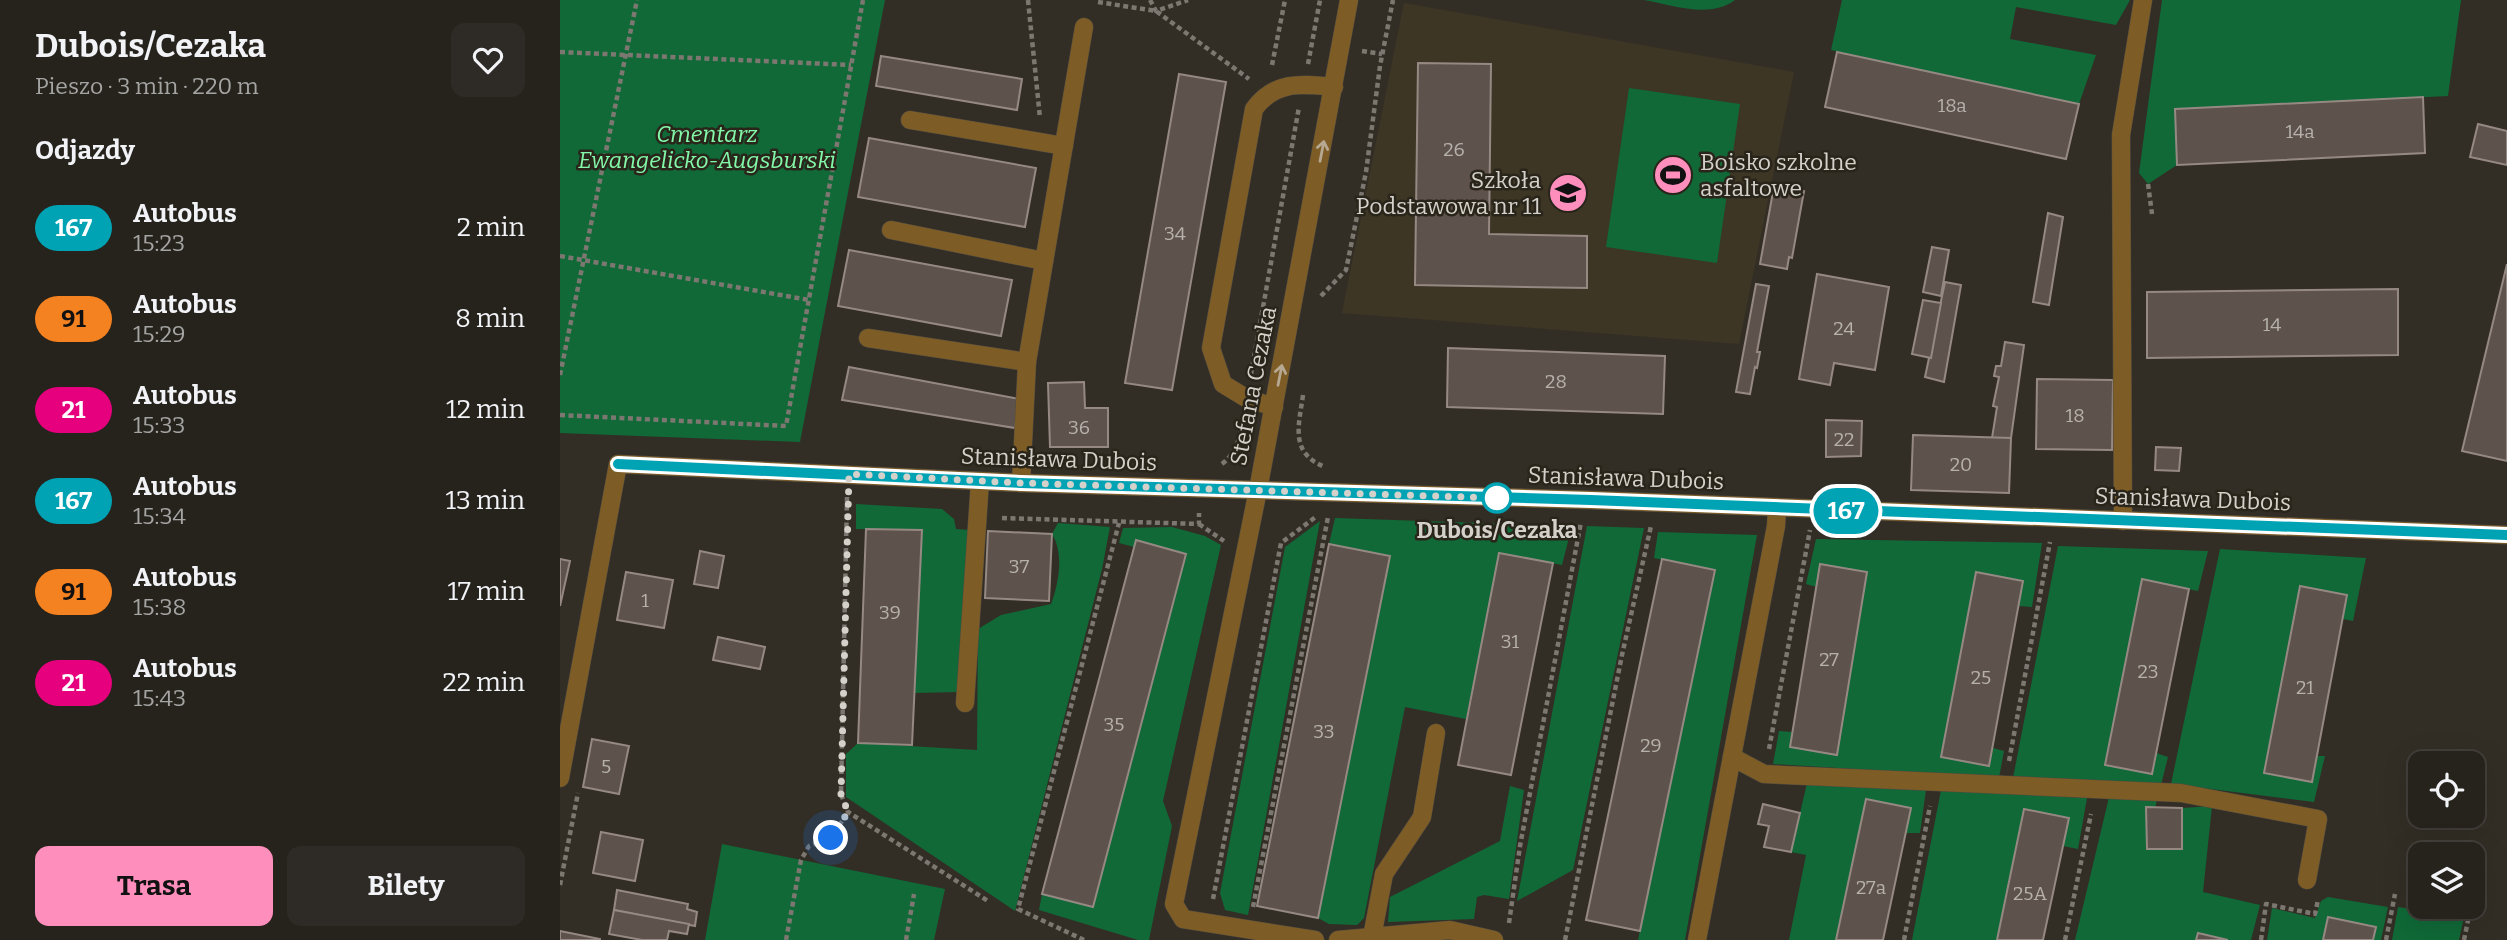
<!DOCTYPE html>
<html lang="pl">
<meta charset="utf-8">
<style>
:root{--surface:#26221c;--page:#2e2a25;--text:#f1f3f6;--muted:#a4a4a3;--line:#423f3b;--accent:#fe8ebb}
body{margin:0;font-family:Bitter,serif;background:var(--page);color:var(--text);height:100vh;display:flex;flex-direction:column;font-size:26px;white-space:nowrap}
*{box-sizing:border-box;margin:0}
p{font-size:23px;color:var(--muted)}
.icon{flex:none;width:38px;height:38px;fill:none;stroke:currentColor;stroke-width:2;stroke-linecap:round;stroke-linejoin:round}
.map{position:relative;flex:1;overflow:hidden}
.sheet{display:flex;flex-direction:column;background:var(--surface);width:560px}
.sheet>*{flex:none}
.badge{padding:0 14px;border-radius:23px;font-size:24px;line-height:46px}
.tools{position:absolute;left:1848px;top:751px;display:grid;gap:14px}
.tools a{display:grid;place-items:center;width:77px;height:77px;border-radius:14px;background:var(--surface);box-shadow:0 7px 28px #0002,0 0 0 2px var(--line);font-size:35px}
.you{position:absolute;width:35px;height:35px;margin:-18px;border:5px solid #fff;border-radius:50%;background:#1a73e8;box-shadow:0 0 0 10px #1a73e833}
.map>.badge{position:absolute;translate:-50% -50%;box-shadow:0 0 0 4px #fff}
h2{padding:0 35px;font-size:26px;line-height:63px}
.round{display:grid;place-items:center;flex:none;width:74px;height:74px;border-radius:14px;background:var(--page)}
.summary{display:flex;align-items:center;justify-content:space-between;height:119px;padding:0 35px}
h1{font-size:33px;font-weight:700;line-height:52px}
.cta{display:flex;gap:14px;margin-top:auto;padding:14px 35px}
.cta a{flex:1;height:80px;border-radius:14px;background:var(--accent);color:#111;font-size:28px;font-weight:700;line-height:80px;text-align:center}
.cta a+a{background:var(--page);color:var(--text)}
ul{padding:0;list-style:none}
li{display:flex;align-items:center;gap:21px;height:91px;padding:0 35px}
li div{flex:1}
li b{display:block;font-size:26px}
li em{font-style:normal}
li .badge{min-width:77px;font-weight:700;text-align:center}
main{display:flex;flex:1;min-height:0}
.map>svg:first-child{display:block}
</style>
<main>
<section class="sheet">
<div class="summary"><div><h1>Dubois/Cezaka</h1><p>Pieszo · 3 min · 220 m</p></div><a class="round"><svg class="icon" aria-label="heart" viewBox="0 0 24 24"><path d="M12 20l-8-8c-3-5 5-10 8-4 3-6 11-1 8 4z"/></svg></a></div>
<h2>Odjazdy</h2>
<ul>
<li><span class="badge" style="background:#00a3b4;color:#fff">167</span><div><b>Autobus</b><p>15:23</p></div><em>2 min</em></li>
<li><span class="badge" style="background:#f58220;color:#111">91</span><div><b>Autobus</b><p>15:29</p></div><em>8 min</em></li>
<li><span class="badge" style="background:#e6007e;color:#fff">21</span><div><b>Autobus</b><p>15:33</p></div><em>12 min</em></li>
<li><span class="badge" style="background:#00a3b4;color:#fff">167</span><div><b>Autobus</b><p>15:34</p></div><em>13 min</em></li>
<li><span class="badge" style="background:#f58220;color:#111">91</span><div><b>Autobus</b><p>15:38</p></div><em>17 min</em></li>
<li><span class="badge" style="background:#e6007e;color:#fff">21</span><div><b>Autobus</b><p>15:43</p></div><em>22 min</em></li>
</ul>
<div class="cta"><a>Trasa</a><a>Bilety</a></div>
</section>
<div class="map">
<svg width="1947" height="940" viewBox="0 0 1947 940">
<rect width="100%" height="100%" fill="#332e25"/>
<polygon fill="#3d3625" points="844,3 1234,72 1179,344 782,313"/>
<g fill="#106937">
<polygon points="0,0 325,0 240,442 0,433"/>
<path d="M1084,0H1175C1150,19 1112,5 1084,0Z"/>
<polygon points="1282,0 1570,0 1556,25 1456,7 1450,39 1536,55 1519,104 1271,50"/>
<polygon points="1602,0 1901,0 1888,96 1616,109 1617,165 1588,184 1579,173"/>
<polygon points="1069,88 1180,104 1157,263 1046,247"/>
<polygon points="296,504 382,509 394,519 396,529 409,530 399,692 354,693 362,530 296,529"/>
<polygon points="775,518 1012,526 1002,565 939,553 906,719 845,707 804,918 797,925 769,924 758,918 830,556 769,544"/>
<polygon points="760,521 688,915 665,910 660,893 725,547"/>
<path d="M498,523L550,527L542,569L455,911L286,797V754L298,743L417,750L418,629L441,615L491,604C499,583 504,553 492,534Z"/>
<polygon points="1027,526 1084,528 1013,870 957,901"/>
<polygon points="612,527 645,536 661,545 603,801 612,826 589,940 578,940 479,910 482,894 533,907 626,554 576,541 574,547 559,543 563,528"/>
<polygon points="1098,532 1197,535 1125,940 1078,940 1155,571 1094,558"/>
<polygon points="1256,539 1482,543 1472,607 1459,606 1463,581 1415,573 1382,756 1429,765 1433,748 1444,751 1439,778 1213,764 1219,731 1232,732 1230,747 1277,754 1307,572 1261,564 1257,587 1246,584"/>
<polygon points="1498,546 1648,551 1638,591 1582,580 1545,764 1596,753 1608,757 1601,785 1453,778"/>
<polygon points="1660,549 1806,558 1793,621 1783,619 1787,595 1740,586 1705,773 1751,782 1757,756 1765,756 1754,802 1611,784"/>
<polygon points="1247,783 1366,790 1360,833 1345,833 1350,808 1306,799 1276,940 1229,940 1246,855 1231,852"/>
<polygon points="950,786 964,790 949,899 924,895 917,897 914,919 828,922 830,897 940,841"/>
<polygon points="1381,790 1527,798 1518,849 1503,846 1508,818 1464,809 1437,940 1352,940"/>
<polygon points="1550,793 1597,800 1595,808 1586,808 1587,849 1622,849 1622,808 1652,806 1643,892 1700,905 1691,940 1668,940 1638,934 1636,940 1515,940"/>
<polygon points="162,844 385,889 374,940 145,940"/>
<polygon points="1768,897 1828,907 1821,940 1813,940 1816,928 1768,917 1763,940 1707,940 1712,908 1755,918 1761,901"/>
<polygon points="1838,907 1904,917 1899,940 1832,940"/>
</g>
<g fill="#5e524c" stroke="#968983" stroke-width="2">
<polygon points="1277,52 1519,104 1506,159 1265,107"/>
<polygon points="321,56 462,79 457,110 316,86"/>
<polygon points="858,63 931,64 929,234 1027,236 1027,288 855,285"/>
<polygon points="619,74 666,82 612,390 565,383"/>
<polygon points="1863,97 1865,153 1617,165 1615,109"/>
<polygon points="1918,124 1947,131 1947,165 1910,157"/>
<polygon points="309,138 476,168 465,227 298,197"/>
<polygon points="1214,186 1244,191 1232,258 1229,257 1227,269 1200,264"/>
<polygon points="1488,213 1503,217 1489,305 1473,302"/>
<polygon points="1372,247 1389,250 1381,296 1363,292"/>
<polygon points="289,250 452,280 441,336 278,306"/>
<polygon points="1947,264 1947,461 1902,451"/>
<polygon points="1257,274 1329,287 1315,370 1274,363 1270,385 1239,379"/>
<polygon points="1385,282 1401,285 1384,382 1365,377"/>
<polygon points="1196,284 1209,286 1197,352 1200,352 1197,368 1195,367 1190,394 1176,392"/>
<polygon points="1838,289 1838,355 1587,358 1587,292"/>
<polygon points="1363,300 1381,303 1371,358 1352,354"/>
<polygon points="1445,342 1464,345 1451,438 1432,438 1437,407 1433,406 1439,377 1434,376 1436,366 1441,366"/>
<polygon points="888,348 1105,356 1103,414 887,407"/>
<polygon points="289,367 459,399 455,428 282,400"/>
<polygon points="1477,379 1553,380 1552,450 1476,449"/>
<polygon points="524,382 525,408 548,408 548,447 490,447 488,383"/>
<polygon points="1266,420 1302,421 1301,456 1266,457"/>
<polygon points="1353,435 1451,438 1449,493 1351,490"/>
<polygon points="1596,447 1621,448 1619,471 1595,470"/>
<polygon points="306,529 362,530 352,745 298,743"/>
<polygon points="428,531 492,534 489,601 425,598"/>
<polygon points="576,540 626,554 533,907 482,894"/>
<polygon points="769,544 830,556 758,918 697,906"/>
<polygon points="140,551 164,556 158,588 134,584"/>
<polygon points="939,553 993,563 951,775 898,765"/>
<polygon points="0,559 10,561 0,606"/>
<polygon points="1102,559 1155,570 1080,931 1026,920"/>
<polygon points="1260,564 1307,572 1277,755 1230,747"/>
<polygon points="66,572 113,580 104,628 57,620"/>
<polygon points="1416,572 1463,581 1429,766 1381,757"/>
<polygon points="1582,579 1629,589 1592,774 1545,765"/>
<polygon points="1740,586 1787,595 1752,782 1704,773"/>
<polygon points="158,637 205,647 200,669 153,660"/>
<polygon points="32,739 69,746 59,794 23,787"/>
<polygon points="1306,799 1351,808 1323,940 1276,940"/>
<polygon points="1203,804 1240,813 1231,852 1204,847 1209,826 1198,824"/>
<polygon points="1586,807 1622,808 1622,849 1587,849"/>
<polygon points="1464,809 1509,818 1503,846 1483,940 1437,940"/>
<polygon points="41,832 83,840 75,881 33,873"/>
<polygon points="57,890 128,904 127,909 137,912 135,926 54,910"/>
<polygon points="54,910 129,924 127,934 109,931 107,940 82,940 49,934"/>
<polygon points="1768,917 1816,927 1813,940 1763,940"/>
<polygon points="0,931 40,939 40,940 0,940"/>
<polygon points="1638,933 1668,940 1636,940"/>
</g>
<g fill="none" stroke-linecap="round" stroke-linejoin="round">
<defs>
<g id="minor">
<polyline points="350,120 504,146"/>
<polyline points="331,230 484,261"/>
<polyline points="308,338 467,362"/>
<path d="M714,407L686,398L663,384L651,348L694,109C715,80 742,84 774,87"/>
<polyline points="461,483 467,362 524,27"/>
<polyline points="1563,521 1561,135 1583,0"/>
<polyline points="405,703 420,481"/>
<polyline points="1172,757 1204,774 1621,793 1758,819 1747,880"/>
<polyline points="0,778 58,464 461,483 1031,500 1947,535"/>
<polyline points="812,937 824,874 862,817 876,733"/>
<polyline points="755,940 623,919 614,904 698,490 789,0"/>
<polyline points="778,940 890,930 934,940"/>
<polyline points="1137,940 1216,526 1217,509"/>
</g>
</defs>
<use href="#minor" stroke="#504b43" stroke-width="19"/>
<g stroke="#7c7871" stroke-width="4.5" stroke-dasharray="5 3.5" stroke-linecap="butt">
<polyline points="468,0 480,118"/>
<polyline points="590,0 596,11 628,0"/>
<polyline points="538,2 596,11 689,79"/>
<polyline points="802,51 822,54"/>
<polyline points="0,52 291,65"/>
<polyline points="748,64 760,0"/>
<polyline points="712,65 725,0"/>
<polyline points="1588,184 1592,214"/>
<polyline points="0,256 249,300"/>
<polyline points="761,296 786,270 806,172 820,66 833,0"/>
<polyline points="691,374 739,107"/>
<polyline points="0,375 77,0"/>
<path d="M743,395C739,425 729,453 765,467"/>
<polyline points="0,415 226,426 303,0"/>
<path d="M662,464C676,453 680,438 683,420"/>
<polyline points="287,497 281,794 288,812 428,901"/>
<polyline points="442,518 639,524 639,513"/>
<polyline points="639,524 664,541"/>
<polyline points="1209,749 1250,530"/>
<polyline points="1449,761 1490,542"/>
<polyline points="0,885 18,793"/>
<polyline points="653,899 721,543 757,516"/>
<polyline points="693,907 768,517"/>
<polyline points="949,923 960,846 1021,522"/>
<polyline points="226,940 241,860 249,846 271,838 288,812"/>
<polyline points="346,940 354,894"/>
<polyline points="524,940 458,909 559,523"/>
<polyline points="1005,940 1062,655 1091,526"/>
<polyline points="1344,940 1370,806"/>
<polyline points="1505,940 1531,814"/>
<polyline points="1701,940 1706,904 1755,914 1758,900"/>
<polyline points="1826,940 1835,894"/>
<polyline points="1904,940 1911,906"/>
</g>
<use href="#minor" stroke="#7d5c25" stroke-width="18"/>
</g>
<defs><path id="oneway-shaft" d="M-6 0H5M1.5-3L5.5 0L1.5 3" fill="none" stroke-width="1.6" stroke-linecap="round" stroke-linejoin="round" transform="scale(1.75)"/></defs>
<g stroke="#b6a891">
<use href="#oneway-shaft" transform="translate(762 151) rotate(-79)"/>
<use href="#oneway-shaft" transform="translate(720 375) rotate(-79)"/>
</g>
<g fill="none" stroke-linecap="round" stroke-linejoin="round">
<defs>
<polyline id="line" points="58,464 461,483 1031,500 1947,535"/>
</defs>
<use href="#line" stroke="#fff" stroke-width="16"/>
<use href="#line" stroke="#00a3b4" stroke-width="10"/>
<polyline stroke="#d4d1cb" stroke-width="7" stroke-dasharray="0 12.6" points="271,838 288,812 281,794 289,474 461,483 937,498"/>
</g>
<defs>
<symbol id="stadium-disc" viewBox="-11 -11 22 22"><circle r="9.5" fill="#fe8ebb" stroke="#2a251b"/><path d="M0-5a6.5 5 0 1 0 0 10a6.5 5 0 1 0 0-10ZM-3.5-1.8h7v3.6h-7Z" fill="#111"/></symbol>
<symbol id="school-disc" viewBox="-11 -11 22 22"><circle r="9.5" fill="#fe8ebb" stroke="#2a251b"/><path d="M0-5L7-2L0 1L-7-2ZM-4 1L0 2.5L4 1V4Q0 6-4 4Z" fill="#111"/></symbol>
</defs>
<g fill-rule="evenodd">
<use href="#stadium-disc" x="1091" y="153" width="44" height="44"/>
<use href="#school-disc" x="986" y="171" width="44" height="44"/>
</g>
<circle fill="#fff" stroke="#00a3b4" stroke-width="3.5" cx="937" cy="498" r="14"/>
<g text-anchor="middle" stroke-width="5" stroke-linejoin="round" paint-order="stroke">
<g font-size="19" fill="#b6b1ab">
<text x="1392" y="112">18a</text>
<text x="1740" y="138">14a</text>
<text x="894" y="156">26</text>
<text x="615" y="240">34</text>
<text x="1712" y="331">14</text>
<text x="1284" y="335">24</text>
<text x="996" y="388">28</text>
<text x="1515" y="422">18</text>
<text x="519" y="434">36</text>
<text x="1284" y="446">22</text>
<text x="1401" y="471">20</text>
<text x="459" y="573">37</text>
<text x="85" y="607">1</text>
<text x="330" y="619">39</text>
<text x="950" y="648">31</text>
<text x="1269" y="666">27</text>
<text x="1588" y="678">23</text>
<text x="1421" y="684">25</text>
<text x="1745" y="694">21</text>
<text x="554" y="731">35</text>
<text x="764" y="738">33</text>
<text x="1091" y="752">29</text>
<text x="46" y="773">5</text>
<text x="1311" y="894">27a</text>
<text x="1470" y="900">25A</text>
</g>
<g font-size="23" font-style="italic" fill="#82f8a8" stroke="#2a251b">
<text x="147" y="142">Cmentarz<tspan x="147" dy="26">Ewangelicko-Augsburski</tspan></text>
</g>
<g font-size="23" fill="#d4d1cb" stroke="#2a251b" text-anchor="start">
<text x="1140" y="170">Boisko szkolne<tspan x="1140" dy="26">asfaltowe</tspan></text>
<text x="981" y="188" text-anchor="end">Szkoła<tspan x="981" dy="26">Podstawowa nr 11</tspan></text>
</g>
<g font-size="23" fill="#d4d1cb" stroke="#2a251b">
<text transform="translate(693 386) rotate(-79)" y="8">Stefana Cezaka</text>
<text transform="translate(499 459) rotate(2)" y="8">Stanisława Dubois</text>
<text transform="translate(1066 478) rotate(2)" y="8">Stanisława Dubois</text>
<text transform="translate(1633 499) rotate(2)" y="8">Stanisława Dubois</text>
</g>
<g font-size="23" font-weight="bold" fill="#d4d1cb" stroke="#2a251b">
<text x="937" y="538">Dubois/Cezaka</text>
</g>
</g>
</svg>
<div class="tools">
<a><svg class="icon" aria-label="locate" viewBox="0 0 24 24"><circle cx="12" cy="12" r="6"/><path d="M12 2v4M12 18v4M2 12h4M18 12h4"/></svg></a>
<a><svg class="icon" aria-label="layers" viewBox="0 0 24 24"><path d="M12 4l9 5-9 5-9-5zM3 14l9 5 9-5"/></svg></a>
</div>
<div class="you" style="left:271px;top:838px"></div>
<b class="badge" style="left:1286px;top:511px;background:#00a3b4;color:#fff">167</b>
</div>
</main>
